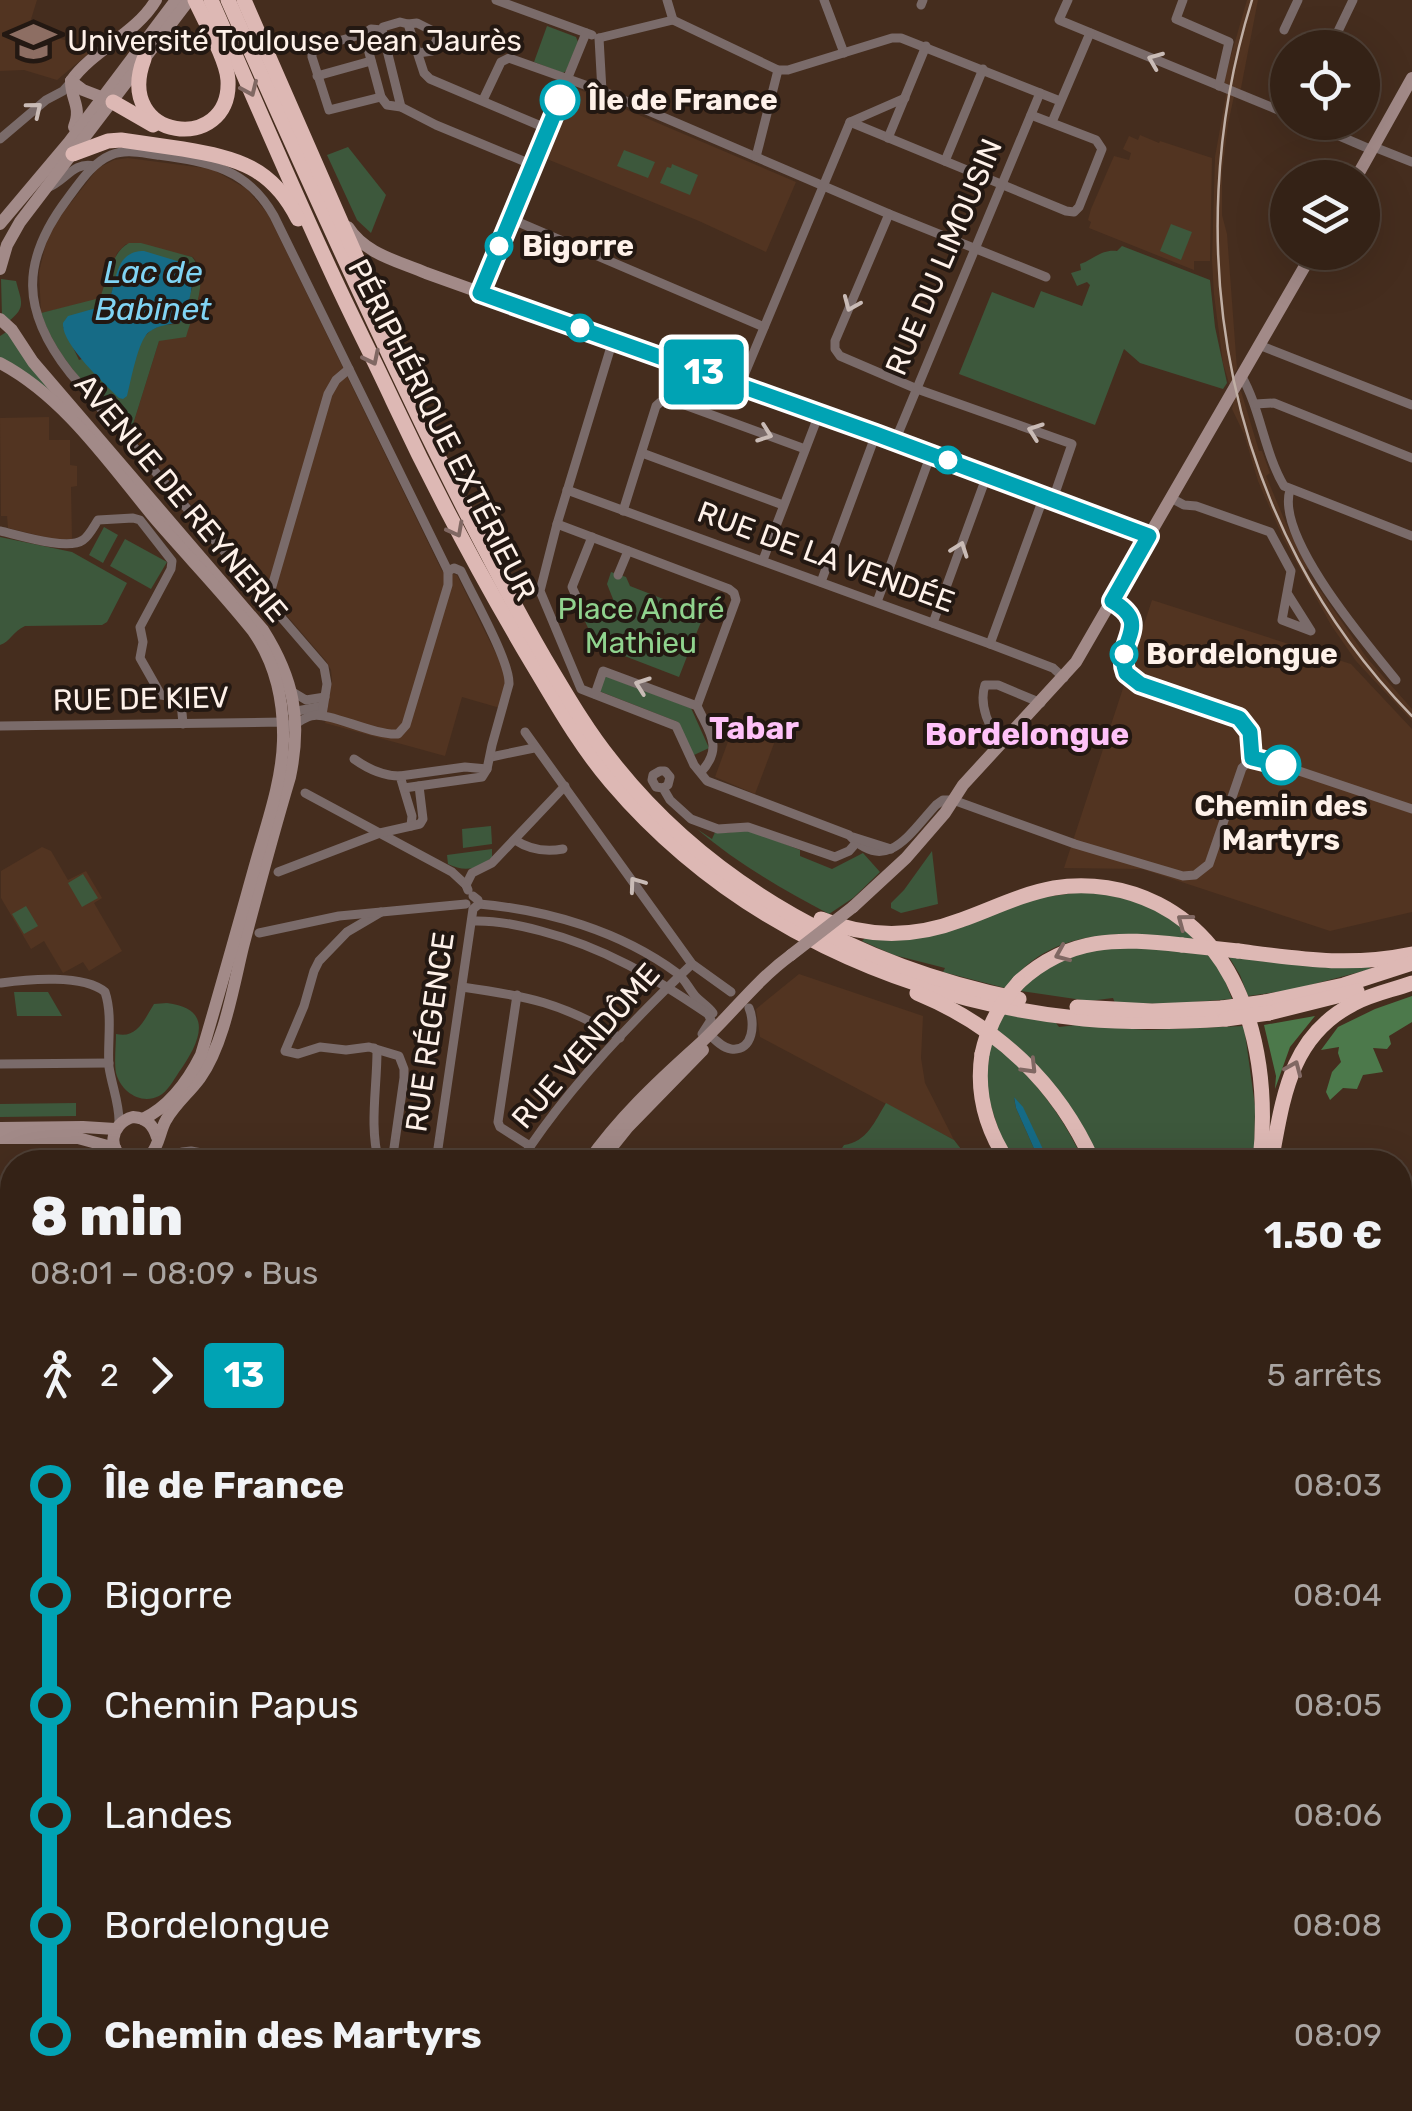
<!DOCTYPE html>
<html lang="fr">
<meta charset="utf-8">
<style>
:root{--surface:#342216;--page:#3c2a1f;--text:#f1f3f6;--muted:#a9a4a1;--line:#4e3f35}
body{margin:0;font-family:Rubik,sans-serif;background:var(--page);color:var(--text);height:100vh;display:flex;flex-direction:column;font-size:38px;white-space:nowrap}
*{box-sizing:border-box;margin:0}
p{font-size:32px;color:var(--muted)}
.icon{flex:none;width:55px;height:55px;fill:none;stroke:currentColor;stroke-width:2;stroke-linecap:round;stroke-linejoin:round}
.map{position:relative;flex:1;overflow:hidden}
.panel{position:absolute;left:0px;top:1150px;width:1412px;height:962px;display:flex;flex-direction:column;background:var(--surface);border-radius:40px 40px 0 0;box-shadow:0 10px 40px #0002,0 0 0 2px var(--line)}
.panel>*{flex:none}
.badge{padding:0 20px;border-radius:8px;font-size:35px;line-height:65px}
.tools{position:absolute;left:1270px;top:30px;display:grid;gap:20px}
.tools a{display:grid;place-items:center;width:110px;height:110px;border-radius:50%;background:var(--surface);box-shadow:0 10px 40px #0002,0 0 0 2px var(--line);font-size:50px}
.map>.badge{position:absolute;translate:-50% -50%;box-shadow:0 0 0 5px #fff}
.legs{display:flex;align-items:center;gap:15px;height:110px;padding:0 30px;font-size:32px}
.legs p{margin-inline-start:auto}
.head{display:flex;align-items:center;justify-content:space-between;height:170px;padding:0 30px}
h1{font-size:55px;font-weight:800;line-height:75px}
ul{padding:0 30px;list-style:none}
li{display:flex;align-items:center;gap:35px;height:110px;font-size:38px}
li i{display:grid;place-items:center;width:15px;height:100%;margin:0 12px;background:currentColor}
li i::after{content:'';width:25px;height:25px;margin:-12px;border:8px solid;border-radius:50%;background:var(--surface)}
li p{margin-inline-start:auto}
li:first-child i{background:linear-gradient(#0000 50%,currentColor 0)}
li:last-child i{background:linear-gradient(currentColor 50%,#0000 0)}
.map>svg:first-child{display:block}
</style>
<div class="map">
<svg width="1412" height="2111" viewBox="0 0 1412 2111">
<rect width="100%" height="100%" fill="#452d1e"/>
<g fill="#523421">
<polygon points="0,0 37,0 28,29 94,49 57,80 24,70 0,71"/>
<polygon points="1247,0 1258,0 1241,88 1234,96 1228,124 1222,173 1222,215 1227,234 1237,369 1234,374 1238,394 1241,391 1259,451 1262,451 1270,473 1266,476 1287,526 1309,568 1306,570 1367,658 1412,709 1412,721 1356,661 1331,625 1284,540 1258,481 1244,434 1232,409 1234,400 1223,363 1214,295 1212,260 1215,157 1226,95 1226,85 1224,80"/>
<polygon points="571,86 796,182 766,252 699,221 542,157"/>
<polygon points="1140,135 1159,143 1160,141 1212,158 1210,261 1194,261 1194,270 1089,228 1091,222 1088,220 1091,209 1114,156 1129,160 1131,153 1123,149 1129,136 1138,140"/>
<polygon points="128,158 212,169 247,189 268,214 442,571 457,575 506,674 507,681 500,708 462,697 445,756 325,723 332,681 331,670 326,661 130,434 159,341 201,284 200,267 193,257 126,244 117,253 101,299 41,313 39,272 47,239 55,223 98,168 114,160"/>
<polygon points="49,417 49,440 70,440 70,465 77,466 77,486 71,487 72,539 53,539 8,528 7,516 1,516 0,418"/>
<polygon points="1152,600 1351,664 1412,729 1412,912 1330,931 1142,869 1064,868"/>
<polygon points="737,717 778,733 755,794 715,777"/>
<polygon points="42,847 51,851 68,880 86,871 102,898 94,903 122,951 89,971 83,962 63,973 44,941 31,949 1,898 1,871"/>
<polygon points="799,974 923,1016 921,1058 925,1083 954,1140 760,1037 756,1009"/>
<polygon points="1412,1251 1412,1630 1400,1628 1400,1288"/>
<polygon points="1400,1637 1412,1639 1412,2111 914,2111 921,2100 1400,2100"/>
<polygon points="495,2100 670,2100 689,2109 490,2111"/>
</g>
<g fill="#3d583c" fill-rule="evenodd">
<polygon points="547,26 576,37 578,42 566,71 563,73 534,62"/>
<polygon points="348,147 386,195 371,233 357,220 327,155"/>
<polygon points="624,150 655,162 648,178 617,166"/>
<polygon points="672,164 698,175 690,195 660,183 667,167 671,168"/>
<polygon points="1171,224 1192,232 1181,260 1160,251"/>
<path d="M129,243H141L192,257C211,279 193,312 186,337L159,341L130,434C98,397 57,361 41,313L100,298C107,280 111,253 129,243ZM119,268L193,275V285L182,320L179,324L162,325L151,330L143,338L79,360L63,327C103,307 108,313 119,268Z"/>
<path d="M1122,246L1210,280L1215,327L1227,383L1223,389L1140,363L1124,349L1095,425L959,374L992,292L1034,308L1041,291L1082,306L1090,285L1087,282L1077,286L1071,273L1081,270L1080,264C1093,260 1101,249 1117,251Z"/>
<path d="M1,279L16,281C21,301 27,307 9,321L2,316Z"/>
<polygon points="8,331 87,436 0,360 0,336"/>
<polygon points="104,527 118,535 103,563 89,555"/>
<path d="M0,537L72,552L127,583L107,622L102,625L25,626C13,631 10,642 0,645Z"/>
<polygon points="125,539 167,562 151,589 110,566"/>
<polygon points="611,572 626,577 630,586 704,615 694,639 680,634 674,648 688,654 679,677 596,645 582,615 587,613 595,614 609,608 613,599 607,584"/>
<polygon points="605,676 691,708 709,748 694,755 678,722 599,691"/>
<polygon points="491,826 492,844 463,848 462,829"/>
<path d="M697,829L712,839L716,830L727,833L747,829L800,850V856L832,869L863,853L880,872L853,898L829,914C782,889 738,864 697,829Z"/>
<path d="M492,849V857C478,870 464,872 448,864L447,855Z"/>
<polygon points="932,851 938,904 901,913 891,908 891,903 904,890"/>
<polygon points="83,874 98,898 82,907 68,883"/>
<path d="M1088,891C1126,898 1170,907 1194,940C1137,933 1074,926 1027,965C1019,972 1012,981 1005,988L943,972L945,968L894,955L862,941L865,938L1032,899Z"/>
<polygon points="26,906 38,926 24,934 12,914"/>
<path d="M1124,946L1210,955L1222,973L1232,999L1168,1004L1115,1003L1113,998L1089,1001L1021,991C1051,955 1081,953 1124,946Z"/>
<path d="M1229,957C1276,963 1322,969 1369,967L1371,969L1291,990L1248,996L1240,975Z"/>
<polygon points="14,992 48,992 62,1016 17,1016"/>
<path d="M167,1003C217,1009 198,1045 179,1072C173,1081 168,1091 159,1096C141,1105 121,1092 116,1073C114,1061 116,1046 116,1034C137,1039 144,1020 154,1004Z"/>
<path d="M1003,1014L1056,1023L1059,1027L1076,1025L1148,1030L1244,1026L1255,1106L1254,1162H1098C1070,1113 1045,1061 995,1030Z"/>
<path d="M991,1041C1031,1074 1063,1115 1084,1162H1049L1014,1097L1016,1108L1040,1162H1014L1004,1146L985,1088Z"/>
<polygon points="76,1103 76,1116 0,1117 0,1104"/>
<path d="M886,1103L954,1140L971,1162H833L844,1145C867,1142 875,1121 886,1103Z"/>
<polygon points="0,1441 12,1445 12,1500 0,1496"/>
</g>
<g fill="#4c794b">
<polygon points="1412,996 1412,1022 1389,1036 1391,1044 1387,1049 1373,1048 1383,1072 1363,1075 1357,1089 1343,1088 1330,1100 1326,1092 1332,1072 1341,1062 1338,1053 1339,1047 1321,1050 1338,1027 1375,1009"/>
<polygon points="1315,1016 1290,1047 1275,1089 1276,1076 1264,1025"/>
</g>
<g fill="#166b86">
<path d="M144,251L187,264C198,283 188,303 181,322C171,324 158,325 149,332C138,340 131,381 127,396L123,399L119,398C105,384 61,344 63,323C64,321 66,319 68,316L107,305C118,283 113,251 144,251Z"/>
<polygon points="1014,1097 1023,1107 1049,1162 1040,1162 1016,1108"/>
</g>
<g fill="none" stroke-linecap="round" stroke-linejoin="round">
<g stroke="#7a6b6a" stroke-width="9">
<polyline points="496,0 592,35"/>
<polyline points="667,0 673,20"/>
<polyline points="824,0 844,53"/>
<polyline points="1068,0 1059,20 1288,114"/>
<polyline points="1183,0 1176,19 1229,42 1219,86"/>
<polyline points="921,5 923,0"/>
<polyline points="408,24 417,23 439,34 432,51 418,53"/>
<polyline points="382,30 401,107"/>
<polyline points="1284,30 1298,0"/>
<polyline points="364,34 316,47 312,52 312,57 329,110 381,97"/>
<polyline points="599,38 673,20 778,70 788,70 892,38 901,38 1060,101"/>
<polyline points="599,38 602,91"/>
<polyline points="1330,48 1353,0"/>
<polyline points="317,76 371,61"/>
<polyline points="483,100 501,62 509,58 602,91 889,214 1046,277"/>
<polyline points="850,122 1066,211 1074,212 1079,207 1102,149 1096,140 1031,115"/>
<polyline points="1052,122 1090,33"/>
<polyline points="1307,122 1372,150"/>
<polyline points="888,138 926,46"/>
<polyline points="0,139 46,100 63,91 71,82"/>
<polyline points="1374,147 1412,162"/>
<polyline points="756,157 778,70"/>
<polyline points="945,161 983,69"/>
<polyline points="533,165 436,125 401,107 387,105 381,97 364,34 371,29 382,30 383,27 400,22 408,24 424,73 430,79 548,129"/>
<path d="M47,188C65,182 73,161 94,166"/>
<polyline points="889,214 835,341 835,349 840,356 917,389 1072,444 1053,499"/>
<polyline points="511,219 764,327"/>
<polyline points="480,293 586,33"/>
<path d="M613,340L557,524L540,591L581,689L676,726L694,765L707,781L849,835C887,875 910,833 936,805L943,800H953L1075,844L1183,876L1195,875L1209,864L1242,768L1252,758"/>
<polyline points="1259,345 1412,405"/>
<path d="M1241,375C1261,410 1264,452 1284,486L1412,536"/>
<polyline points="740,385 850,122 905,98"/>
<polyline points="1255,404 1274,403 1412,458"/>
<polyline points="895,441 1040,93"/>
<polyline points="642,453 783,505"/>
<polyline points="567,490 990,644 1053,668 1064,678"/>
<path d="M1290,490C1275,537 1367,644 1396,680"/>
<polyline points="1171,498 1184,505 1196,506 1270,532 1291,571 1282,620 1311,631 1287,593"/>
<polyline points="623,511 656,406 664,399 671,400 805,449"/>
<polyline points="557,524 729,589 734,593 736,600 697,706"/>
<path d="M0,531C18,535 68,551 83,540C89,536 94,526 98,520L133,518L140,520L172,561L171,569L140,627L143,642L140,658L161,695L173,697L181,702L183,724"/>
<polyline points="763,560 819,414"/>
<polyline points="618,575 628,551"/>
<polyline points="821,582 876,434"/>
<polyline points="268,600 328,394 336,380 349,369"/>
<path d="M1112,601C1156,626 1113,640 1126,673L1140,684L1239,718L1249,732L1252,758"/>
<polyline points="877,602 931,454"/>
<polyline points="584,614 572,587 592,537"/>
<polyline points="933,623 987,475"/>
<polyline points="990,644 1044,496"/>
<polyline points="291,691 306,700 325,697"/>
<path d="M595,694L603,671L697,706C709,732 724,747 701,772"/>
<polyline points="292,712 323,706"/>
<path d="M0,726L283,722L290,727C297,724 303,718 311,716C329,711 373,736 398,734L406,725L448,585V571L274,216C247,167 206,162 157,155C141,153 126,149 111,155C92,163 80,182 68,198C20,261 21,311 70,373L324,667L327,684L322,715"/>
<polyline points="525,732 692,964 731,992"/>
<path d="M1004,741C988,732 979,703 985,685H998L1041,703"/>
<polyline points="491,757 534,748"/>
<polyline points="1252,758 1296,770 1412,809"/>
<path d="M354,759C368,769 382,776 400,776L412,816L411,826"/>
<polyline points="400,776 465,767 487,769"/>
<path d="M404,788L482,777L487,769L492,745L509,684C510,661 472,595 461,571L454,568L448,571"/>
<polyline points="663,788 656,787 652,780 653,775 660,771 665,771 670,777 668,785 663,788 670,800 691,819 718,829 748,827 835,857 849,851 856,843"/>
<polyline points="305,793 452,872 466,885"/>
<polyline points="853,837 891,849"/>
<path d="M515,840C530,850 546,852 563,849"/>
<polyline points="278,872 380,833 420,824 423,819 419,786"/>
<polyline points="468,890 466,885 472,873 492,863 565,786"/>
<path d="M479,904C548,910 620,931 677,973C685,979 689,989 696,997C702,1003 708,1006 713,1013"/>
<polyline points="381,912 347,932 319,961 314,971 304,1006 285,1051 298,1054 320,1047 346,1050 369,1047 399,1056 404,1069 404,1078 392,1162"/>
<path d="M472,921C495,920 519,925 541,931C606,948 653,977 708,1014L711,1020L702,1034"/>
<polyline points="259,933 339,916 466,904"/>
<path d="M1,983C28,979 84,974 105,992C113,1016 107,1043 109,1067C112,1087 120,1105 119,1124"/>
<path d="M462,987C527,996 563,1003 620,1038"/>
<polyline points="517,995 498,1122 500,1127 530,1146"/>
<path d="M709,1034C715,1040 723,1048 731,1049C754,1052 755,1022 749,1008"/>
<path d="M374,1048L377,1051C377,1088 369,1127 379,1162"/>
<polyline points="0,1064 109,1063"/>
<polyline points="175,1162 182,1152 191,1151 212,1155 227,1153 276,1162"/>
<polyline points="436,1162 473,909 479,904 478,900 473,896"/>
<path d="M520,1162C564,1092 632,1021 692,964"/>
<polyline points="0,1265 12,1268"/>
<polyline points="0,1340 12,1337"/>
<polyline points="0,1736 12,1740"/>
<polyline points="0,1868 12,1874"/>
<polyline points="0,1954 12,1960"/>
<polyline points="0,2082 8,2082 12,2086"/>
<polyline points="10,2098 16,2106 28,2111"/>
<polyline points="248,2104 260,2111"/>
<polyline points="195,2111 197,2100"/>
<polyline points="485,2111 489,2100"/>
</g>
<g stroke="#a28a88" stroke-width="12">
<path d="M71,81C94,49 136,34 156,0"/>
<path d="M71,81C71,101 82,106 74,127"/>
<polyline points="71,81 83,90 109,100"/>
<polyline points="1356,178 1412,78"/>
<polyline points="0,224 69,142 176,0"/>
<path d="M348,227C365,254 398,261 426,273L887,438L1149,536"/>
<polyline points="0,269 7,245 20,222 189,0"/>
<path d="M0,319L12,330L33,362L263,630C294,679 302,720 290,777C273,834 258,890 243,947C233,988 224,1044 200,1078C189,1093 175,1104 166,1120C160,1130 159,1146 151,1154C145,1160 137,1162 130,1160C105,1153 110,1123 133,1117C147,1118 153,1125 157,1137"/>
<path d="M0,363C65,397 111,466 157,521C189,558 223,593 253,631C276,664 284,702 283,741C282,781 267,823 256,862C238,926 220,991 201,1055C188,1081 170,1106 143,1119"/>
<polyline points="853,907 906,858 945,813 963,785 1076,662 1313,252"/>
<polyline points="0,1128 83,1127 115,1129"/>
<polyline points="0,1138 78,1138 115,1148"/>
<path d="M588,1162C618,1119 656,1083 695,1048C729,1018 754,982 791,955"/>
<polyline points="600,1162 628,1127 703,1050"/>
<polyline points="1400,1632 1412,1634"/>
<polyline points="0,1648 12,1652"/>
<polyline points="0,1915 12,1901"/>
</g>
<g stroke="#ddb8b4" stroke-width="15">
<path d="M211,0C252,93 292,188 335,280C354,321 374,360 393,401C435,491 482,579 533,665C557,705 580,746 611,782C730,922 904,1001 1084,1019C1132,1023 1179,1022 1226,1019"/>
<path d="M228,0C292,145 357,289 426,432C464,509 502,585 545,659C566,694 586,729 611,760C710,887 863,968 1019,999"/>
<polyline points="244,0 401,359"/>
<path d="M144,59C113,141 232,155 228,80C227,60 204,20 195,0"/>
<polyline points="113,102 153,125"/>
<path d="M73,154L108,141L121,140C142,143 162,146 183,149C237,158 272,167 298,219"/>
<path d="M821,919C867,938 914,938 961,920C992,909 1021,894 1054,888C1089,882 1126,888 1158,904C1250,951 1270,1068 1260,1162"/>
<path d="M1238,951C1301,959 1349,967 1412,954"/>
<path d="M1019,982C1069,936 1119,938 1182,945"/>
<path d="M917,993C997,1026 1058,1083 1093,1162"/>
<polyline points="1265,1002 1344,985 1412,963"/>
<polyline points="1077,1007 1152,1011 1222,1008"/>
<polyline points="1269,1013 1357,991"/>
<path d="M982,1054C976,1093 986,1129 1008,1162"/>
<path d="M1271,1162C1283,1099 1289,1037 1353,1004C1371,994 1393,990 1412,983"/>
<polyline points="810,2111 818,2100"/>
<polyline points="833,2111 842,2100"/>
</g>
<g stroke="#c0afa5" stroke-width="2.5">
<path d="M1252,0C1175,248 1227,528 1412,716"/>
<polyline points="1400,1310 1412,1292"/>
<polyline points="903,2111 910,2100"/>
</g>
<polyline stroke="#a28a88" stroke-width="12" points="791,955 853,907"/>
<g stroke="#ddb8b4" stroke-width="15">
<polyline points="1182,945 1238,951"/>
<polyline points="1222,1008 1265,1002"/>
<polyline points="1226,1019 1269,1013"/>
<path d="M982,1054C988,1026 1000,1003 1019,982"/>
</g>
</g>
<defs><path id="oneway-chevron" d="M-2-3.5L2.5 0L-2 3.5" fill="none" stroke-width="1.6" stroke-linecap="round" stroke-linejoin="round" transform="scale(2.5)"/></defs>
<g stroke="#c9bbb6">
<use href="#oneway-chevron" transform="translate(1155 60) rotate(-158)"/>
<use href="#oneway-chevron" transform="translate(35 109) rotate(-39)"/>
<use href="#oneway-chevron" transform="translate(851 304) rotate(113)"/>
<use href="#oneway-chevron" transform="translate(1035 431) rotate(-160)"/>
<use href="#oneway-chevron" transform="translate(765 434) rotate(20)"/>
<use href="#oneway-chevron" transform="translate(960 549) rotate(-70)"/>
<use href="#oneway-chevron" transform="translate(642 685) rotate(-160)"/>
<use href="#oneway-chevron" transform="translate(636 884) rotate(-126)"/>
</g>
<g stroke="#806863">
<use href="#oneway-chevron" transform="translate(250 89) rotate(66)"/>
<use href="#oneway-chevron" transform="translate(372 358) rotate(64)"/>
<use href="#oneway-chevron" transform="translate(456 530) rotate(62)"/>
<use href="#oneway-chevron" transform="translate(1184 921) rotate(-143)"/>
<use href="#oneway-chevron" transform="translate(1062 954) rotate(157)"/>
<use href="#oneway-chevron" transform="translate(1030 1067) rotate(46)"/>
<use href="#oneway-chevron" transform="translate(1294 1068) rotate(-67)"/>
</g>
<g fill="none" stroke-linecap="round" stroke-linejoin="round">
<defs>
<path id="line-1" d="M560,100L480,293L876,434L1149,536L1112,601C1154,625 1114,641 1126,673L1140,684L1239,718L1250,732L1252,758L1281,765"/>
</defs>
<use href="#line-1" stroke="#fff" stroke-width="22"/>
<use href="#line-1" stroke="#00a3b4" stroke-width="15"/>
</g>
<defs>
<symbol id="university-bare" viewBox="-9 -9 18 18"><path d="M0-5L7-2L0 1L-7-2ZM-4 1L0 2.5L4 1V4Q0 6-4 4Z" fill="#8d6e63" stroke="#231812" stroke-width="2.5" paint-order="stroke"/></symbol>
</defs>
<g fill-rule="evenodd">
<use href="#university-bare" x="2" y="10" width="63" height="63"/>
</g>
<g fill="#fff" stroke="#00a3b4" stroke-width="5">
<circle cx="560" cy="100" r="18"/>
<circle cx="499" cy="246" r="12"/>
<circle cx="580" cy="328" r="12"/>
<circle cx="948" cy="460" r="12"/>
<circle cx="1124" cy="654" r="12"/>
<circle cx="1281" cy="765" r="18"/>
</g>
<g text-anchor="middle" stroke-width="8" stroke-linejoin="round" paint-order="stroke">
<g font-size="30" fill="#fef1e9" stroke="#231812" text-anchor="start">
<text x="67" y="51">Université Toulouse Jean Jaurès</text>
</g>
<g font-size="30" font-weight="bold" fill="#fef1e9" stroke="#231812" text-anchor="start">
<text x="588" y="110">Île de France</text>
<text x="522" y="256">Bigorre</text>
<text x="1146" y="664">Bordelongue</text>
<text x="1281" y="816" text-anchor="middle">Chemin des<tspan x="1281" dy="34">Martyrs</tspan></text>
</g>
<g font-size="30" fill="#fef1e9" stroke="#231812">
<text transform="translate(944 257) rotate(-67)" y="10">RUE DU LIMOUSIN</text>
<text transform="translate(442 430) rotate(63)" y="10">PÉRIPHÉRIQUE EXTÉRIEUR</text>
<text transform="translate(181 498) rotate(50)" y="10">AVENUE DE REYNERIE</text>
<text transform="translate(826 557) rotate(20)" y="10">RUE DE LA VENDÉE</text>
<text transform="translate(141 699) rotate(-1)" y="10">RUE DE KIEV</text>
<text transform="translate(430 1032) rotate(-82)" y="10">RUE RÉGENCE</text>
<text transform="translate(586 1046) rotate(-49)" y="10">RUE VENDÔME</text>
</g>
<g font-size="30" fill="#90d38e" stroke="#231812">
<text x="641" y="619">Place André<tspan x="641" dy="34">Mathieu</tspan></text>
</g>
<g font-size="32" font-style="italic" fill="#80d4f4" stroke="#231812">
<text x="153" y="283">Lac de<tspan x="153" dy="37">Babinet</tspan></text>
</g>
<g font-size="32" font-weight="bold" fill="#ffc2f9" stroke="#231812">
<text x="754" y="739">Tabar</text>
<text x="1027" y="745">Bordelongue</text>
</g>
</g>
</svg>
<div class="tools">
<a><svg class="icon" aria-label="locate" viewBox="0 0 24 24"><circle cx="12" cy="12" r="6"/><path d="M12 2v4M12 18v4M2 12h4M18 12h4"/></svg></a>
<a><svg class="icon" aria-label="layers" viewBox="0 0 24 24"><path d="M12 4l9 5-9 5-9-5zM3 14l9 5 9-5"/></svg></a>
</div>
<b class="badge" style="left:704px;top:372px;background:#00a3b4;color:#fff">13</b>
<section class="panel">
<div class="head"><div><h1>8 min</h1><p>08:01 – 08:09 · Bus</p></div><b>1.50 €</b></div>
<div class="legs"><svg class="icon" aria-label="walk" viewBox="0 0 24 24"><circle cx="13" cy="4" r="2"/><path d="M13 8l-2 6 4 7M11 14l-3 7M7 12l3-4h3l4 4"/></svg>2<svg class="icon" aria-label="forward" viewBox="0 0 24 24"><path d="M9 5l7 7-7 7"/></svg><b class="badge" style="background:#00a3b4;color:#fff">13</b><p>5 arrêts</p></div>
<ul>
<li><i style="color:#00a3b4"></i><b>Île de France</b><p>08:03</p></li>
<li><i style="color:#00a3b4"></i><span>Bigorre</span><p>08:04</p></li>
<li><i style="color:#00a3b4"></i><span>Chemin Papus</span><p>08:05</p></li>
<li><i style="color:#00a3b4"></i><span>Landes</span><p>08:06</p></li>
<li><i style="color:#00a3b4"></i><span>Bordelongue</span><p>08:08</p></li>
<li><i style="color:#00a3b4"></i><b>Chemin des Martyrs</b><p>08:09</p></li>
</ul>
</section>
</div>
